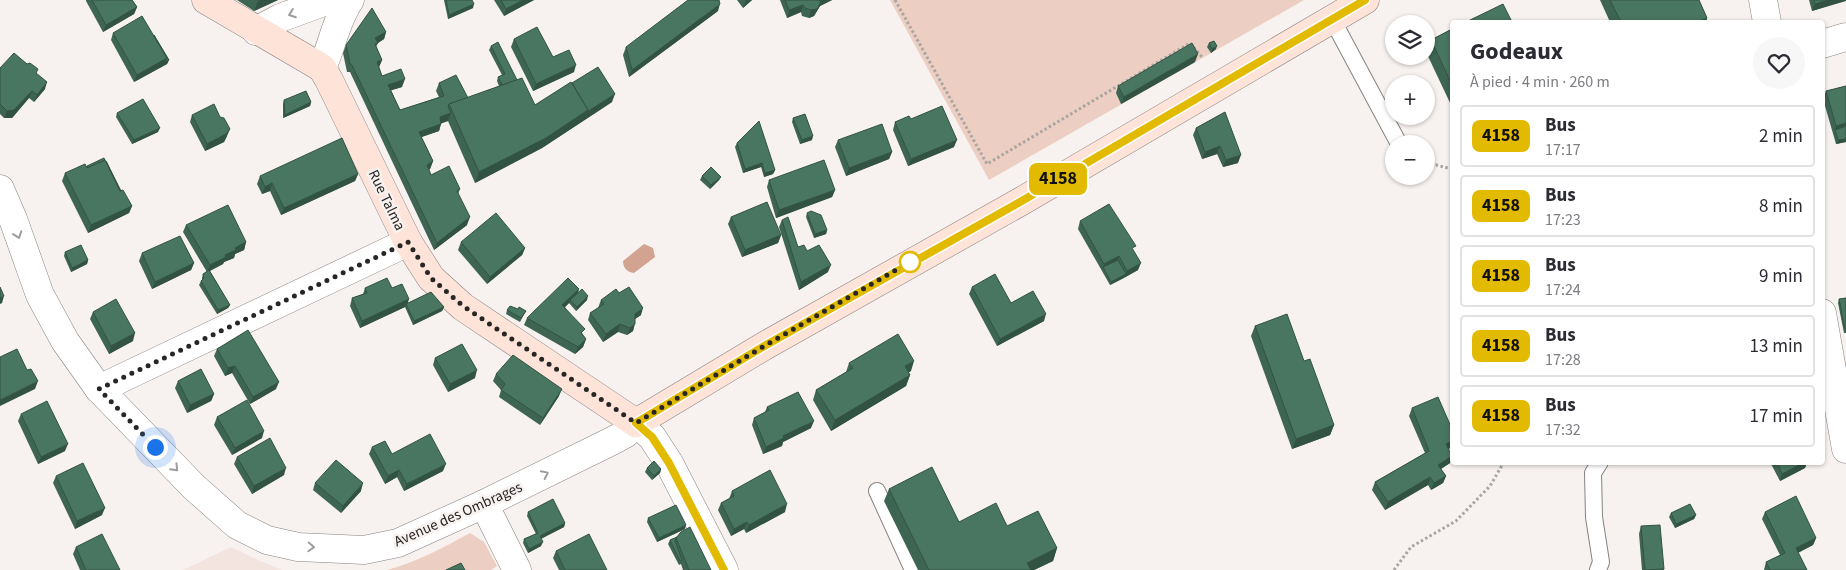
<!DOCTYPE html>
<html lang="fr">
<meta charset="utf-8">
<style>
:root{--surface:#fff;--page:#f7f7f7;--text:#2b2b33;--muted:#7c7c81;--line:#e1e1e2}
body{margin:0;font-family:"Source Sans 3",sans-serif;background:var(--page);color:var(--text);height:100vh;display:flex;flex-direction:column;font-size:19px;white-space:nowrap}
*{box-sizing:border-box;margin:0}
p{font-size:16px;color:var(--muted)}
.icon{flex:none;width:28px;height:28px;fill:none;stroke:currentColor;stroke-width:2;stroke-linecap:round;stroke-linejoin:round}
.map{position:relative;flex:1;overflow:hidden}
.panel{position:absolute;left:1450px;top:20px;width:375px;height:445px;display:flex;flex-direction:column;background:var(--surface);border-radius:5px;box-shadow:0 1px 4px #0004}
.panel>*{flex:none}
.badge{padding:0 10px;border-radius:8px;font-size:18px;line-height:32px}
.controls{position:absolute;left:1385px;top:15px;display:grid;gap:10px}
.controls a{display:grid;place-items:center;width:50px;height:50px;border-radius:50%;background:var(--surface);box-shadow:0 1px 4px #0004;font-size:25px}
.you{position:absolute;width:25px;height:25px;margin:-12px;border:4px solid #fff;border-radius:50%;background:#1a73e8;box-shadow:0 0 0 8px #1a73e833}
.map>.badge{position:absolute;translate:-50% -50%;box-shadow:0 0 0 2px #fff}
.round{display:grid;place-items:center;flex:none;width:52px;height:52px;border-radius:26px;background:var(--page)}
.head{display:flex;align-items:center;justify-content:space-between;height:85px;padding:0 20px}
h1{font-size:24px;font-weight:700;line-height:38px}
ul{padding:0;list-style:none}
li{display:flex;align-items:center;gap:15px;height:62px;margin:0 10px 8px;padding:0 10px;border:2px solid var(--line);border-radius:5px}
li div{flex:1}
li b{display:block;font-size:19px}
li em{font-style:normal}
li .badge{min-width:55px;font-weight:700;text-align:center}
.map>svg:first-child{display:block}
</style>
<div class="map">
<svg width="1846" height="570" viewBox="0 0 1846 570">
<rect width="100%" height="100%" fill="#f7f1ef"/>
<polygon fill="#f3e4df" points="231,547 258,560 282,570 183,570"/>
<g fill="#edcec2">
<polygon points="890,0 1304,0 989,180"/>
<path d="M470,533L484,542L497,566L491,570H387C416,562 443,548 470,533Z"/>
</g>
<path fill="#d2a391" d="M644,244L653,248L655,257L634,273C627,272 623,268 623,261Z"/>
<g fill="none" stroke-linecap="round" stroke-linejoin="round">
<defs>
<g id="service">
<polyline points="1332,19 1399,144"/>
<polyline points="877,491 913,570"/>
<polyline points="1598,570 1601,562 1594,517 1593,473 1600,462"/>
</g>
<g id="minor">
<polyline points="256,31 280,18 329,0"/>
<polyline points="1822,44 1846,37"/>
<path d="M322,68C332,46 336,20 350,0"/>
<polyline points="0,189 13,219 40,295 65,341 99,389 194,487 237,525 267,540 298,547 364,550 398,543 484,504 612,441 625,434 636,423 652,437 669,463 724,570"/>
<polyline points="99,389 408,242"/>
<polyline points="484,504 517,570"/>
</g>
<g id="tertiary">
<polyline points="1763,0 1767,22"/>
<polyline points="1822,313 1846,449"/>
</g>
<polyline id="secondary" points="206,0 322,68 329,80 408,242 431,278 463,307 636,423 766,345 1020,202 1365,0"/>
</defs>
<use href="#service" stroke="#888280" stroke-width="18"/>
<use href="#minor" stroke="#888280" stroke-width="29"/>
<use href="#tertiary" stroke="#888280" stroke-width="29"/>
<use href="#secondary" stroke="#888280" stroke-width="29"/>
<g stroke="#a9a5a3" stroke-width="3" stroke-dasharray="2.5 2.5" stroke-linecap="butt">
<polyline points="895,0 987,164 1190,43 1202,57"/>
<polyline points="1426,168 1436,165 1452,169"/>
<polyline points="1394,570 1411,547 1456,521 1490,486 1504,462"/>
</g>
<use href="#service" stroke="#fff" stroke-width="16"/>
<use href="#minor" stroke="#fff" stroke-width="28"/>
<use href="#tertiary" stroke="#fff" stroke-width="28"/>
<use href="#secondary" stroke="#fee3d9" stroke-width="28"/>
</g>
<g fill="#3e6553">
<polygon points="86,0 132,0 137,7 134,14 103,32 86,1"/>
<polygon points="237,0 278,0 254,11"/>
<polygon points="444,0 472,0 473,8 448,19"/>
<polygon points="494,0 534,0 504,16"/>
<polygon points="737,0 752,0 743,8"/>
<polygon points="780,0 832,0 820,6 814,16 809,18 802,16 801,12 787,18"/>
<polygon points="1600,0 1699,0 1707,18 1706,22 1610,22"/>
<polygon points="1809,0 1846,0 1812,11"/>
<polygon points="718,11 629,77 623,55 626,47"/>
<polygon points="1452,29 1452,107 1426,52 1431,40"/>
<polygon points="386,32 384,39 378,43 376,47 382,60 379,67 382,76 402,87 391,90 400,110 439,97 436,91 439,83 468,98 499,86 497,81 498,77 502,75 489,50 491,46 535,105 572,83 612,102 542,148 475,183 448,121 441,123 439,131 421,137 433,161 430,169 429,170 431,175 460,189 458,194 467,225 434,250 350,72 347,72 343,53 346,45"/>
<polygon points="113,33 169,60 167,64 134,82 111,40"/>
<polygon points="514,39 553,57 574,72 533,91 511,47"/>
<polygon points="1209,43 1216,49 1211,53 1207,47"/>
<polygon points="1195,62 1121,104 1116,93 1118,86"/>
<polygon points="0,68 36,73 45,89 34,102 29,98 12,118 4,118 0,114"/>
<polygon points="1846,86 1846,142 1836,144 1823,99 1826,91"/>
<polygon points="284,100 311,102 310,106 283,118 283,104"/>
<polygon points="1225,112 1238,163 1223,167 1217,154 1202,159 1193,135 1196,128"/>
<polygon points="117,113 158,132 132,144 116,117"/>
<polygon points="192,115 227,136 224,142 205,151 190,122"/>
<polygon points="793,118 812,140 800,144 792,122"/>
<polygon points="911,119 954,147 908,166 893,130 895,122"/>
<polygon points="838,140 892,152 889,159 846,176 835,147"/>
<polygon points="737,143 775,170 773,174 764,177 761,167 743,173 735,147"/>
<polygon points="87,166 121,191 132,206 129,213 88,233 62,181 65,173"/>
<polygon points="358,174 355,181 281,215 270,191 262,194 257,184 260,176"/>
<polygon points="702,176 721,177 719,180 710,189 700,180"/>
<polygon points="769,180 835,190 832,197 776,218 767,187"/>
<polygon points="807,213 827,230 826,234 814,238 806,217"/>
<polygon points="731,217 781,235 778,243 742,257 728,224"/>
<polygon points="782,220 798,247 807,251 828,272 799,290 779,227"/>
<polygon points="1080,221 1134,251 1138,270 1110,285 1078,229"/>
<polygon points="186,225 246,242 244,250 235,254 234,258 224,262 223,264 210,271 230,305 228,308 217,314 199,285 201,281 202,280 202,278 203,274 207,272 183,232"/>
<polygon points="461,242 525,248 522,255 487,284 458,250"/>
<polygon points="65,252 88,260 87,264 71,272 64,256"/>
<polygon points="142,253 194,263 191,270 152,289 139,261"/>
<polygon points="972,287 1011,303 1044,321 997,346 969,294"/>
<polygon points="365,288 392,288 408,303 444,307 442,311 413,325 405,307 360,328 350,306 352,298 363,294"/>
<polygon points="579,289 578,293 587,300 576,311 569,303 565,307 586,339 583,347 575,354 524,325 527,318"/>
<polygon points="619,293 641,315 635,319 633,331 627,335 618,332 603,342 588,320 590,313 598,308 601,300"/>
<polygon points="1846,298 1846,333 1844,333 1838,303 1839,299"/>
<polygon points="518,309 526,311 520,322 506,314 507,310"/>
<polygon points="93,312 133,341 109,354 90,319"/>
<polygon points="1255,326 1334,425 1330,435 1292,449 1251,336"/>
<polygon points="217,349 276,389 250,404 232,373 225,376 214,356"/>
<polygon points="435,358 475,378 448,392 433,365"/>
<polygon points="849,363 911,371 908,372 910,375 906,386 831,431 813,400 816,390 846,372"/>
<polygon points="496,374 559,396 540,425 499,397 501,390 493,381"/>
<polygon points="178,381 214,394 211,401 187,413 175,388"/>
<polygon points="767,407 811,428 783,442 782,446 763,454 752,425 754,418 765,412"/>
<polygon points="1412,408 1452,429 1452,447 1448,449 1450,463 1441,469 1446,476 1443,483 1431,490 1428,485 1385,510 1372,490 1375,482 1425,453 1409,416"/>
<polygon points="21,414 65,451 38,464 18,421"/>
<polygon points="217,417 262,438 232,455 214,425"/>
<polygon points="372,447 392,454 443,471 404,491 397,477 385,484 369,454"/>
<polygon points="237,457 284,475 252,494 234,464"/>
<polygon points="1770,462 1807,462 1805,468 1780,481"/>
<polygon points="647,468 661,469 660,473 652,480 645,472"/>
<polygon points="56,476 102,515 75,529 53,483"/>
<polygon points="315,483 361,491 341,513 313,490"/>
<polygon points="889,489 959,522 1007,526 1057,548 1053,561 1034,570 918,570 884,501"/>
<polygon points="732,491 785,512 746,533 744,529 731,536 718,510 721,503 729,499"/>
<polygon points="528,512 565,523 564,527 541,539 541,546 528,553 523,543 524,539 536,534 527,516"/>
<polygon points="1765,512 1816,538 1813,545 1798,553 1807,570 1764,570 1766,562 1780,555 1762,519"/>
<polygon points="1671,513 1696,515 1694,519 1675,528 1669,517"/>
<polygon points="648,518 685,529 657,542 647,522"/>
<polygon points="1641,526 1664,569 1664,570 1642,570 1639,534"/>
<polygon points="677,537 711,570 683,570 681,564 679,565 668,544 670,540"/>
<polygon points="76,547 120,570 80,570 73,554"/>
<polygon points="556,551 607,570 559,570 553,558"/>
</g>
<g fill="#325343">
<polygon points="260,0 278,0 254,11 258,1"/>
<polygon points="523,0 534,0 504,16 506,9"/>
<polygon points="746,0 752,0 743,8"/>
<polygon points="818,0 832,0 820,6 814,16 809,18 811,10"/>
<polygon points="1828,0 1846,0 1846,1 1812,11 1815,4"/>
<polygon points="474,4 473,8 448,19 449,15"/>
<polygon points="720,4 718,11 629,77 632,70"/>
<polygon points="803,5 801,12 787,18 789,10"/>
<polygon points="137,7 134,14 103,32 106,25"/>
<polygon points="1707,18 1706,22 1697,22"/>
<polygon points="386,32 384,39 373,46 375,38"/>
<polygon points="1217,46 1216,49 1211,53 1212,49"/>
<polygon points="1198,54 1195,62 1121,104 1124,97"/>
<polygon points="167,58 169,60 167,64 134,82 137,75"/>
<polygon points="382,60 379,67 377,62"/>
<polygon points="576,65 574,72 533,91 536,84"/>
<polygon points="405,79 402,87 386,92 388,85"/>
<polygon points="47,82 45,89 34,102 37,95"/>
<polygon points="32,91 29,98 12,118 4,118 7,111"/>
<polygon points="615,94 612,102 542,148 475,183 479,172"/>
<polygon points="311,102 310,106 283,118 285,115"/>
<polygon points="451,113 448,121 437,125 440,117"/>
<polygon points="1846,123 1846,130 1835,130 1836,126"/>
<polygon points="441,124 439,131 416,139 419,132"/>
<polygon points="160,128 158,132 132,144 134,140"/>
<polygon points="230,129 227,136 224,142 205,151 207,144"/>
<polygon points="813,136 812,140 800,144 802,140"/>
<polygon points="1846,139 1846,142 1836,144 1838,140"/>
<polygon points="957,140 954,147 908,166 911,159"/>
<polygon points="1220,146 1217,154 1202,159 1205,152"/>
<polygon points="892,152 889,159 846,176 849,168"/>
<polygon points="1241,155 1238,163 1223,167 1226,160"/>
<polygon points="433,161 430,169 424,173 427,165"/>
<polygon points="762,163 761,167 743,173 745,169"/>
<polygon points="775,170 773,174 764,177 765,173"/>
<polygon points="358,174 355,181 281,215 284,208"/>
<polygon points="721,177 719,180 710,189 711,185"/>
<polygon points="272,183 270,191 262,194 265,187"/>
<polygon points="835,190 832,197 776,218 779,210"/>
<polygon points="132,206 129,213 88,233 91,225"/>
<polygon points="470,217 467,225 434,250 437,243"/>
<polygon points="827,230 826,234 814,238 815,234"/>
<polygon points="781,235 778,243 742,257 745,250"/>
<polygon points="246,242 244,250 235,254 234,258 224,262 223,264 207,272 210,265 225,255 235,248"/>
<polygon points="525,248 522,255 487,284 490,277"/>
<polygon points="1119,256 1116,264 1103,267 1104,264"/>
<polygon points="88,260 87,264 71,272 72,268"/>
<polygon points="194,263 191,270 152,289 155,282"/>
<polygon points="1141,263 1138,270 1124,278 1127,271"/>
<polygon points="831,265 828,272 799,290 801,282"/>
<polygon points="1126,274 1124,278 1110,285 1111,282"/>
<polygon points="579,289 576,297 570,300 569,303 560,312 562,305"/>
<polygon points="4,296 2,303 0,304 0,298"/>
<polygon points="588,296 587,300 576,311 577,307"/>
<polygon points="409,299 407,306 406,304 405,307 360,328 362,321"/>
<polygon points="230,305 228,308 217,314 218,310"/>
<polygon points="444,307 442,311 413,325 414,321"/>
<polygon points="643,308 641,315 632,321 635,314"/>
<polygon points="1046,314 1044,321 997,346 1000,339"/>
<polygon points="620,324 618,332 603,342 606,334"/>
<polygon points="635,324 633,331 627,335 630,328"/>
<polygon points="135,333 133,341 109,354 111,346"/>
<polygon points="586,339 583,347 575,354 578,347"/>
<polygon points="914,361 911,371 902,377 905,366"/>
<polygon points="235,366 232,373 225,376 228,368"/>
<polygon points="477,370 475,378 448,392 450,384"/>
<polygon points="910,375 906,386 831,431 835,420"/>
<polygon points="38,381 35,389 0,406 0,400"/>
<polygon points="279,382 276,389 250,404 253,397"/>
<polygon points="562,389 559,396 540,425 543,418"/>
<polygon points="214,394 211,401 187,413 190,405"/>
<polygon points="814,421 811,428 783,442 782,446 763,454 766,447 783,436"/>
<polygon points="1334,425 1330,435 1292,449 1296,439"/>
<polygon points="264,431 262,438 232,455 235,448"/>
<polygon points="1452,441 1452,447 1443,452 1446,444"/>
<polygon points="68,444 65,451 38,464 41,457"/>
<polygon points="1452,456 1450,463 1436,472 1438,465"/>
<polygon points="1805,462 1807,462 1805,468 1780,481 1782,474"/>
<polygon points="446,464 443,471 404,491 407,484"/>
<polygon points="286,468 284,475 252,494 254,486"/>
<polygon points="661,469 660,473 652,480 654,476"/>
<polygon points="399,470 397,477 385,484 388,476"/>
<polygon points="1446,476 1443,483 1431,490 1434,483"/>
<polygon points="1430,477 1428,485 1385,510 1388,502"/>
<polygon points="363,483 361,491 341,513 343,506"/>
<polygon points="787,504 785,512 746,533 749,525"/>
<polygon points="105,508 102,515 75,529 77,521"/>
<polygon points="1696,515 1694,519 1675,528 1676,524"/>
<polygon points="747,522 744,529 731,536 734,529"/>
<polygon points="565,523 564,527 538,540 540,536"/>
<polygon points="686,525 685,529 657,542 659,538"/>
<polygon points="1816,538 1813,545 1793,555 1796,548"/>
<polygon points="543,542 541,546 528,553 529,549"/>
<polygon points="1057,548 1053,561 1034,570 1025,570 1027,563"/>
</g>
<g fill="#487660" stroke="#325343">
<polygon points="92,0 132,0 137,7 106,25"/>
<polygon points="446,0 472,0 474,4 449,15"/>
<polygon points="501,0 523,0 506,9"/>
<polygon points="688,0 719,0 720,4 632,70 626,47"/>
<polygon points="785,0 819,0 821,2 817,9 811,10 805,8 803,5 789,10"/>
<polygon points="1610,0 1699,0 1707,18 1697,22 1621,22"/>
<polygon points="1814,0 1828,0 1815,4"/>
<polygon points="1503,4 1512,22 1466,22"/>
<polygon points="372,8 386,32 375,38 378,43 375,44 382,60 377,62 382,76 401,69 405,79 388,85 400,110 444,96 439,83 456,75 468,98 449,104 448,107 451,113 440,117 441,124 419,132 433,161 427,165 431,175 449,166 460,189 457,191 470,217 437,243 352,65 350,64 346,45"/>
<polygon points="142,16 167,58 137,75 113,33"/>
<polygon points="537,27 553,57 569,50 576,65 536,84 514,39"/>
<polygon points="1452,29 1452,85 1431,40"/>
<polygon points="154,35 169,60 165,62 167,58 154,36"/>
<polygon points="1214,41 1217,46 1212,49 1209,43"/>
<polygon points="498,42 517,80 502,85 498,77 505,74 491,46"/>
<polygon points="1192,43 1198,54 1124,97 1118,86"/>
<polygon points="14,53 27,64 30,63 38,69 36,73 47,82 37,95 32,91 14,110 7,111 0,104 0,68"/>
<polygon points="598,67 615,94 587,112 588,110 572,83"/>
<polygon points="522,78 535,105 571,82 588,110 546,138 479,172 449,104"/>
<polygon points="1846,86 1846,123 1836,126 1826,91"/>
<polygon points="306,91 311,102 285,115 284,100"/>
<polygon points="143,99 160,128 134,140 117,113"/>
<polygon points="214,104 220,117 224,118 230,129 226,134 207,144 192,115"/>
<polygon points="942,106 957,140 911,159 895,122 909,116 911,119"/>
<polygon points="1225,112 1241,155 1226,160 1220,146 1205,152 1196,128"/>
<polygon points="805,114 813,136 802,140 793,118"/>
<polygon points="759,121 775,170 765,173 762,163 745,169 737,143"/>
<polygon points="882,124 892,152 849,168 838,140"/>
<polygon points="1846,126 1846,139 1838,140 1835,130"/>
<polygon points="342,138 358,174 284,208 272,183 265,187 260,176"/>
<polygon points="104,158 105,160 87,168 87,166"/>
<polygon points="105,160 120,191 123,190 132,206 91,225 65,173 85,164 87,168"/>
<polygon points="824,160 835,190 779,210 769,180"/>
<polygon points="106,161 121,191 120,191"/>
<polygon points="711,167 721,177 711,185 702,176"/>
<polygon points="767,202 781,235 745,250 731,217"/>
<polygon points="1109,204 1136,246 1132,248 1141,263 1127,271 1119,256 1104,264 1080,221"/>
<polygon points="228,205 246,242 235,248 236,250 225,255 226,257 210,265 186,225"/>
<polygon points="811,211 821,215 827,230 815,234 807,213"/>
<polygon points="496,213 525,248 490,277 461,242"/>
<polygon points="788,217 798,247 804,245 807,251 819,245 831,265 801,282 782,220"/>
<polygon points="180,236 194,263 155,282 142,253"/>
<polygon points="81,245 88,260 72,268 65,252"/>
<polygon points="1118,260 1126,274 1111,282 1103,267"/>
<polygon points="209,270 230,305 218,310 201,281 204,278 203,274"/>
<polygon points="995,274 1011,303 1033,291 1046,314 1000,339 972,287"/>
<polygon points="387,278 392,288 402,284 409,299 362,321 352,298 367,293 365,288"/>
<polygon points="568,278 579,289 562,305 585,329 581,333 586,339 578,347 527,318"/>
<polygon points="0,287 4,296 0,298"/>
<polygon points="629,287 643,308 635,314 635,324 630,328 620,324 606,334 590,313 604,304 601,300 616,289 619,293"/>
<polygon points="582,289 588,296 577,307 570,300"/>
<polygon points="431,292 444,307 414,321 406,304"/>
<polygon points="1846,298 1846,329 1845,329 1839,299"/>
<polygon points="116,299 135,333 111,346 93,312"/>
<polygon points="510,306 518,309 519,307 526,311 521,318 507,310"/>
<polygon points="1287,314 1304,361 1310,359 1334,425 1296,439 1255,326"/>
<polygon points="248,330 279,382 253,397 235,366 228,368 217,349"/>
<polygon points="898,334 914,361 905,366 910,375 835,420 816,390 853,368 849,363"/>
<polygon points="462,344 477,370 450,384 435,358"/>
<polygon points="17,349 27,370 31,369 38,381 0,400 0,357"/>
<polygon points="513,355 562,389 543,418 501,390 505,384 496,374"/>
<polygon points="201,369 214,394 190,405 178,381"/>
<polygon points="798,392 814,421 783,436 784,438 766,447 754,418 769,410 767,407"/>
<polygon points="1438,397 1452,429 1452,441 1446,444 1452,456 1438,465 1446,476 1434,483 1430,477 1388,502 1375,482 1429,451 1412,408"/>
<polygon points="247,400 264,431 235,448 217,417"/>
<polygon points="47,401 68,444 41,457 21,414"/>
<polygon points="430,434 446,464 407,484 399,470 388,476 372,447 385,441 392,454"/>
<polygon points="270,438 286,468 254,486 237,457"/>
<polygon points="336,460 363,483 343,506 315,483"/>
<polygon points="654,461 661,469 654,476 647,468"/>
<polygon points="1777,462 1805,462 1782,474"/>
<polygon points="83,463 105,508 77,521 56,476"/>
<polygon points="932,467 959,522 996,503 1007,526 1038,511 1057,548 1027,563 1031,570 929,570 889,489"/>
<polygon points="770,470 787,504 749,525 747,522 734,529 721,503 734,496 732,491"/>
<polygon points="1796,496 1816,538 1796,548 1807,570 1770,570 1766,562 1785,553 1765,512"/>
<polygon points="553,499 565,523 540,536 543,542 529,549 524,539 538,533 528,512"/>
<polygon points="1690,504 1696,515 1676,524 1671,513"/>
<polygon points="676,505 686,525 659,538 648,518"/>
<polygon points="1660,525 1664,569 1645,570 1641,526"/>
<polygon points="690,527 711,570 689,570 676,538 681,532"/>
<polygon points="102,534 120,570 86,570 76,547"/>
<polygon points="589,534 607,570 565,570 556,551"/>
<polygon points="677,537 675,541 682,560 680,561 670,540"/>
<polygon points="461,563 465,570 446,570"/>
</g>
<defs><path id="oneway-chevron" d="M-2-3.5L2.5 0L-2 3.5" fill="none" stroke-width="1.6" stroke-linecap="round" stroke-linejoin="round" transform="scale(1.25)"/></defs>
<g stroke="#9e9d9d">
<use href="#oneway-chevron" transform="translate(292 14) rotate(160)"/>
<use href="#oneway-chevron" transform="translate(18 235) rotate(71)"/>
<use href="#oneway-chevron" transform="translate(175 468) rotate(46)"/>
<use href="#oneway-chevron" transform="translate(545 474) rotate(-26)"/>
<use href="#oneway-chevron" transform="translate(311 547) rotate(3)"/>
</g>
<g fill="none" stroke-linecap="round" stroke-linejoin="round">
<defs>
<polyline id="line" points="724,570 669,463 652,437 636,423 766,345 1020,202 1365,0"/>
</defs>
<use href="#line" stroke="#fff" stroke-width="11"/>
<use href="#line" stroke="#e2ba00" stroke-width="8"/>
<polyline stroke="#282625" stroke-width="5" stroke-dasharray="0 9" points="155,447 99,389 408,242 431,278 463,306 636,423 766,345 917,258 910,262"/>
</g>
<circle fill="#fff" stroke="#e2ba00" stroke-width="2.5" cx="910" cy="262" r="10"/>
<g text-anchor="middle" stroke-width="5" stroke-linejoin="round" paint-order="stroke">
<g font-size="15" fill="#282625" stroke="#f7f1ef">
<text transform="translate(387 200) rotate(64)" y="5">Rue Talma</text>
<text transform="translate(458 514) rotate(-24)" y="5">Avenue des Ombrages</text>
</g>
</g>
</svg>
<div class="controls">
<a><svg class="icon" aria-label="layers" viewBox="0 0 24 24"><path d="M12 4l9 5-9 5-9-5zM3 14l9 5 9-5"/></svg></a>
<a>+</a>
<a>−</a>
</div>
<div class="you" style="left:155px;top:447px"></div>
<b class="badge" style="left:1058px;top:179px;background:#e2ba00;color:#111">4158</b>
<section class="panel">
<div class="head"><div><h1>Godeaux</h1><p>À pied · 4 min · 260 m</p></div><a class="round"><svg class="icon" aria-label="heart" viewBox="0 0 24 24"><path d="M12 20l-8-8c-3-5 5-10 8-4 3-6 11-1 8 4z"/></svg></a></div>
<ul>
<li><span class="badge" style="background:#e2ba00;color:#111">4158</span><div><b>Bus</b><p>17:17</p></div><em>2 min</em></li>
<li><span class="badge" style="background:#e2ba00;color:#111">4158</span><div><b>Bus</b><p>17:23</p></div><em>8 min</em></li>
<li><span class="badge" style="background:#e2ba00;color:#111">4158</span><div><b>Bus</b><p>17:24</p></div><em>9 min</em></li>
<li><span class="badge" style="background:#e2ba00;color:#111">4158</span><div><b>Bus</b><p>17:28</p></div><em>13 min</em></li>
<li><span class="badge" style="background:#e2ba00;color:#111">4158</span><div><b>Bus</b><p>17:32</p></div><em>17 min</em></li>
</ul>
</section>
</div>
